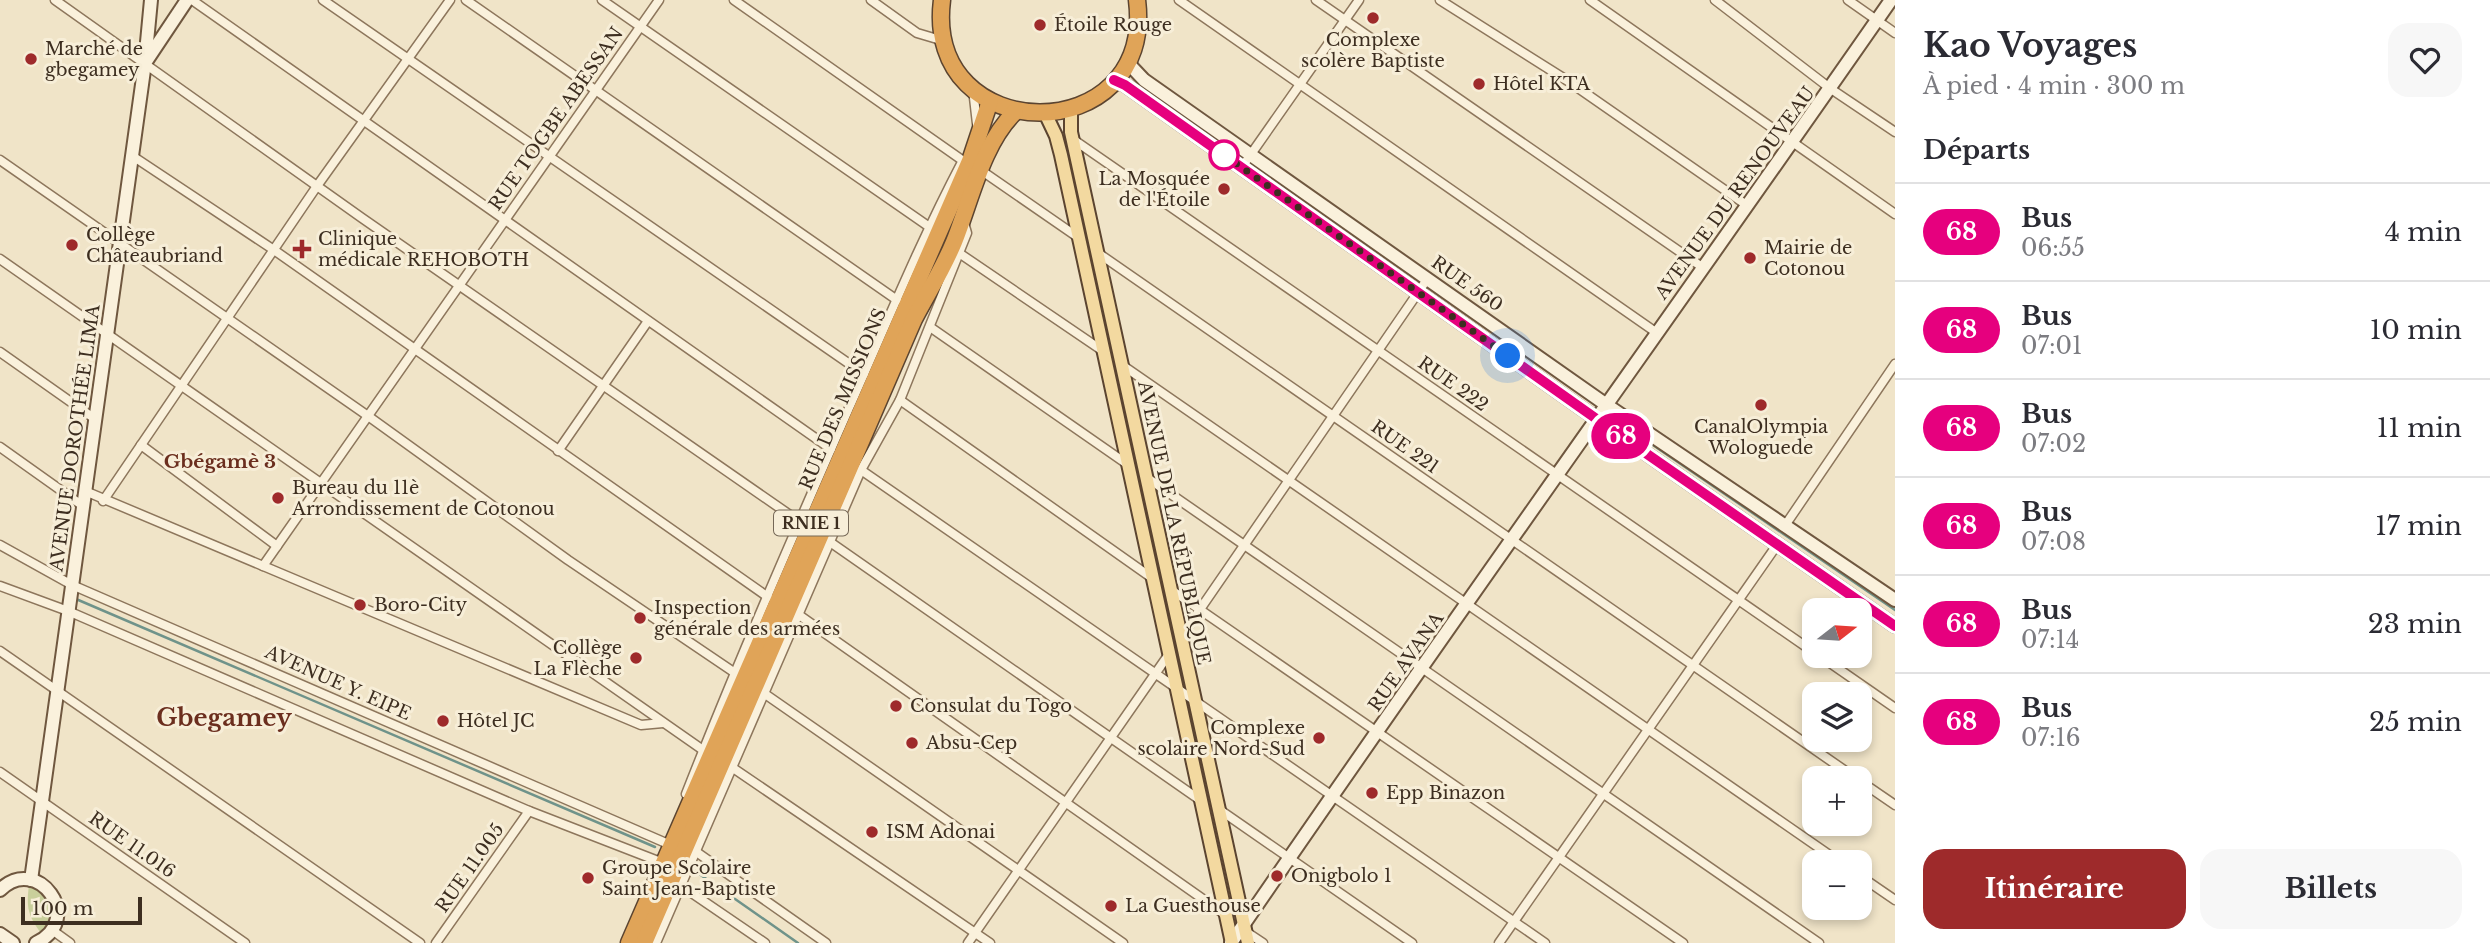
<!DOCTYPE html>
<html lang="fr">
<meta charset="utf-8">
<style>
:root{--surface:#fff;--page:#f7f7f7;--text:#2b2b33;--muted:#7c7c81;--line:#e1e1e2;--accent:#9e2a2b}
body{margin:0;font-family:"Libre Baskerville",serif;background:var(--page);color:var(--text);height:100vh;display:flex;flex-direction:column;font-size:26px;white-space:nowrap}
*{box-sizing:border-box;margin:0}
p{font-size:23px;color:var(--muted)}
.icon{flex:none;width:38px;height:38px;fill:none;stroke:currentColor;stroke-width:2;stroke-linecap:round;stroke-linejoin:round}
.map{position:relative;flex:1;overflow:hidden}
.drawer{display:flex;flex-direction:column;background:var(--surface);width:595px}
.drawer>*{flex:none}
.badge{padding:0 14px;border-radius:23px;font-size:24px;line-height:46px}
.needle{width:46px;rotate:73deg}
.controls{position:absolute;left:1802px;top:598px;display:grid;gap:14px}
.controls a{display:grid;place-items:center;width:70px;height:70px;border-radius:14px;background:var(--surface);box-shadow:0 4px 10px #0003;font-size:35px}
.scale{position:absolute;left:21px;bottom:18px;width:121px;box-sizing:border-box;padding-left:7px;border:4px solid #3d2e20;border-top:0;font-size:19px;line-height:24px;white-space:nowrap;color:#3d2e20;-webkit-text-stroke:5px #f7eed8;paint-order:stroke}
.you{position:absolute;width:35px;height:35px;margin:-18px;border:5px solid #fff;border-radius:50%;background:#1a73e8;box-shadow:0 0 0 10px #1a73e833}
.map>.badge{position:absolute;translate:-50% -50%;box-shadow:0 0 0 4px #fff}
h2{padding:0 28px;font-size:26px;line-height:63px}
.round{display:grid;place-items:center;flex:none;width:74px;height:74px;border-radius:21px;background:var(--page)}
.head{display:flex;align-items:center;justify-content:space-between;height:119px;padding:0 28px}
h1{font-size:33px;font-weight:800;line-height:52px}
.button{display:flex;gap:14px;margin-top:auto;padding:14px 28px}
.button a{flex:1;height:80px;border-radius:21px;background:var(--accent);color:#fff;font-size:28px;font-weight:800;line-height:80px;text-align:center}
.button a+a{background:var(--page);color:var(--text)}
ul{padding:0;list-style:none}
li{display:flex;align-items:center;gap:21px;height:98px;padding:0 28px;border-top:2px solid var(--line)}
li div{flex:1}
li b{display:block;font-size:26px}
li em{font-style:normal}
li .badge{min-width:77px;font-weight:700;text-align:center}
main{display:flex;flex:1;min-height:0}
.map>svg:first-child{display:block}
</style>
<main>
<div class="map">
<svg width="1895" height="943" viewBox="0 0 1895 943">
<rect width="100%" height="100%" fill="#f0e4c8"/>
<path fill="#c9cf9b" d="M29,885L44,891L53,913L47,928L41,933C28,916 26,907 29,885Z"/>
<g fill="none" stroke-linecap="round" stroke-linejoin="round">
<g stroke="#6f938a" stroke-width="2.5">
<polyline points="1625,426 1895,610"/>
<polyline points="76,599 655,847"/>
<polyline points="695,871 798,943"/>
</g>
<defs>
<g id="street">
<polyline points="55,0 362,218 800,522"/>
<polyline points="192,0 831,449"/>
<polyline points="323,0 864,374"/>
<polyline points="466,0 897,300"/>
<polyline points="602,0 928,226"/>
<polyline points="734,0 962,160"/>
<polyline points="871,0 917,33 944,41"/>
<polyline points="1179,0 1657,333"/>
<polyline points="1316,0 1702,267"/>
<polyline points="1440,0 1568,81 1745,204"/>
<polyline points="1590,0 1895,214"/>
<polyline points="1715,0 1831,89 1895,132"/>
<polyline points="1848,0 1895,33"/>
<polyline points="973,89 977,124"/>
<polyline points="1074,140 1815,653"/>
<polyline points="131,155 274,250 768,597"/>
<polyline points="0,160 368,416 568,560 744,679"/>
<polyline points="1242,167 1359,0"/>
<polyline points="982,171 1079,238"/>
<polyline points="959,253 1103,351"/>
<polyline points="1098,253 1857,779"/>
<polyline points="0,259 703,750"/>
<polyline points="930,327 1127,464"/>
<polyline points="0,352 95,419"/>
<polyline points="1122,365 1841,863"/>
<polyline points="900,400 1152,578"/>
<polyline points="141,445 277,546"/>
<polyline points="0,447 83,506"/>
<polyline points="558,451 648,321"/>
<polyline points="861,470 1545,943"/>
<polyline points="1146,477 1819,943"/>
<polyline points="85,491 641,725 663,723"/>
<polyline points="103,501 317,186 450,0"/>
<polyline points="1784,527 1895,364"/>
<polyline points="830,542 1200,800"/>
<polyline points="0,545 72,585 666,843"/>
<polyline points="263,566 659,0"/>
<polyline points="0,586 68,611 529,811 658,861"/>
<polyline points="1170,589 1683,943"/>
<polyline points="799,615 1227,916"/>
<polyline points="1181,637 1428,278"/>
<polyline points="0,651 420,943"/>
<polyline points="1820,656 1895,708"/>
<polyline points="755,687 1123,943"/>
<polyline points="733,768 990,943"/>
<polyline points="0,772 245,943"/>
<polyline points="1860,781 1895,805"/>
<path d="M686,794C737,664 793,536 849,408C886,325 920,242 962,162"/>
<polyline points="1220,810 1412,943"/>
<polyline points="695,851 826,943"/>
<polyline points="1860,876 1895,900"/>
<polyline points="680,885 765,943"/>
<polyline points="52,930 70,943"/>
<polyline points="1245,931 1263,943"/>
<polyline points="436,943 529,811"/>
<polyline points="656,943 861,470 900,400 967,233 963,219"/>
<polyline points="968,943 1169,654"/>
<polyline points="1499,943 1777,545"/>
</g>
<g id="secondary">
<polyline points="147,60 187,0"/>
<polyline points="1127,62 1144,80 1608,406 1895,600"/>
<polyline points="1114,80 1125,85 1598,420 1895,626"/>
<polyline points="31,880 145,63 151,0"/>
<path d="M0,890C37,853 86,919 36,943"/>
<polyline points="0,934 13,943"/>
<path d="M1231,943C1447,626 1672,315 1891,0"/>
</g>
<g id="primary">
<polyline points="1071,110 1071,132 1248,943"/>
<polyline points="1046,115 1056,136 1061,155 1232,943"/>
</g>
<g id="highway">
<path d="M942,0C923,149 1156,151 1137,0"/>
<polyline points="629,943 970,161 990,101"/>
<path d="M644,943L914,319C927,294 943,269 954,242C971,200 982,144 1015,112"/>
</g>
</defs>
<use href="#street" stroke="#8d765c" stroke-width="11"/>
<use href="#secondary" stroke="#6f573f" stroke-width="16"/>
<use href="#primary" stroke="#5b4430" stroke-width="16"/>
<use href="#highway" stroke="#5b4430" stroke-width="19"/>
<use href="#street" stroke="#faf1dc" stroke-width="8"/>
<use href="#secondary" stroke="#faf1dc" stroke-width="12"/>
<use href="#primary" stroke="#f3d9a0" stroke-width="12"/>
<use href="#highway" stroke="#e0a458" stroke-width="16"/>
</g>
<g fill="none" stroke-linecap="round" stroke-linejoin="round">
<defs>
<polyline id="line" points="1114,80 1125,85 1598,420 1895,626"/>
</defs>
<use href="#line" stroke="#fff" stroke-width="16"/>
<use href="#line" stroke="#e6007e" stroke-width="10"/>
<polyline stroke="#3d2e20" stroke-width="7" stroke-dasharray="0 12.6" points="1224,155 1220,152 1508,356"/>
</g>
<g fill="#9e2a2b" stroke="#f7eed8" stroke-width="2.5">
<circle cx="1373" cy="18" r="7"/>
<circle cx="1040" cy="25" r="7"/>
<circle cx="31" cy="59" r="7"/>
<circle cx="1479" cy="84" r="7"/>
<circle cx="1224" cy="189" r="7"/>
<circle cx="72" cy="245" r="7"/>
<path d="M298.5 238.5h7v7h7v7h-7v7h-7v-7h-7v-7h7z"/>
<circle cx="1750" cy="258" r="7"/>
<circle cx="1761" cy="405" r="7"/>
<circle cx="278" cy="498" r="7"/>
<circle cx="360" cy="605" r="7"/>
<circle cx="640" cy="618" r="7"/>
<circle cx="636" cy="658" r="7"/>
<circle cx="896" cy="706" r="7"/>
<circle cx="443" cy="721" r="7"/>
<circle cx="1319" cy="738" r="7"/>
<circle cx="912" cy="743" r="7"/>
<circle cx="1372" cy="793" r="7"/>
<circle cx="872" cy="832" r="7"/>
<circle cx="1277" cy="876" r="7"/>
<circle cx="588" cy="878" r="7"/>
<circle cx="1111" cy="906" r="7"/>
</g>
<circle fill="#fff" stroke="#e6007e" stroke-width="3.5" cx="1224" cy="155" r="14"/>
<g text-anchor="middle" stroke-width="6" stroke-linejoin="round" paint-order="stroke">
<rect fill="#f7eed8" stroke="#756857" stroke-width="2" x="774" y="510.5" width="74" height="25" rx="5"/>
<g font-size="16" font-weight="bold" fill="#3d2e20">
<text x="811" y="529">RNIE 1</text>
</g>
<g font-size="18" fill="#3d2e20" stroke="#f7eed8" text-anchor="start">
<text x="1054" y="31">Étoile Rouge</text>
<text x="1373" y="46" text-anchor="middle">Complexe<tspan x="1373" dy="21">scolère Baptiste</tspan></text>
<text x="45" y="55">Marché de<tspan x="45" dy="21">gbegamey</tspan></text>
<text x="1493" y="90">Hôtel KTA</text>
<text x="1210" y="185" text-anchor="end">La Mosquée<tspan x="1210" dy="21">de l'Étoile</tspan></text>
<text x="86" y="241">Collège<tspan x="86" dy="21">Châteaubriand</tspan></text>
<text x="318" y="245">Clinique<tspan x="318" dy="21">médicale REHOBOTH</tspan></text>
<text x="1764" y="254">Mairie de<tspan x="1764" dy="21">Cotonou</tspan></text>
<text x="1761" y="433" text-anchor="middle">CanalOlympia<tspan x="1761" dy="21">Wologuede</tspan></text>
<text x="292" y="494">Bureau du 11è<tspan x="292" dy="21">Arrondissement de Cotonou</tspan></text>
<text x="374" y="611">Boro-City</text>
<text x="654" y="614">Inspection<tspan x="654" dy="21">générale des armées</tspan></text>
<text x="622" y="654" text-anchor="end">Collège<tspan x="622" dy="21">La Flèche</tspan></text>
<text x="910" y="712">Consulat du Togo</text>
<text x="457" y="727">Hôtel JC</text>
<text x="1305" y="734" text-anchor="end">Complexe<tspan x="1305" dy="21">scolaire Nord-Sud</tspan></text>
<text x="926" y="749">Absu-Cep</text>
<text x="1386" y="799">Epp Binazon</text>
<text x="886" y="838">ISM Adonai</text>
<text x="602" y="874">Groupe Scolaire<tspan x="602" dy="21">Saint Jean-Baptiste</tspan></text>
<text x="1291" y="882">Onigbolo 1</text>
<text x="1125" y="912">La Guesthouse</text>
</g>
<g font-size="18" fill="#3d2e20" stroke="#f7eed8">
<text transform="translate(556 119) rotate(-55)" y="6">RUE TOGBE ABESSAN</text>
<text transform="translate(1735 193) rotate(-54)" y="6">AVENUE DU RENOUVEAU</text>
<text transform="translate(1467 284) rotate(35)" y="6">RUE 560</text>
<text transform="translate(1453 384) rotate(35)" y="6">RUE 222</text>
<text transform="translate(843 399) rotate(-67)" y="6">RUE DES MISSIONS</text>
<text transform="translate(75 438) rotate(-82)" y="6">AVENUE DOROTHÉE LIMA</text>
<text transform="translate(1405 447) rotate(35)" y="6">RUE 221</text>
<text transform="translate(1174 523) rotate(78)" y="6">AVENUE DE LA RÉPUBLIQUE</text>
<text transform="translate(1406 662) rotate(-55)" y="6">RUE AVANA</text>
<text transform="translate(338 683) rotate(24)" y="6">AVENUE Y. EIPE</text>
<text transform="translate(132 845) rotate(35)" y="6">RUE 11.016</text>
<text transform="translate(470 868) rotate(-55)" y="6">RUE 11.005</text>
</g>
<g font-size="19" font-weight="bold" fill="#6b2e1e" stroke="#f7eed8">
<text x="220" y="468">Gbégamè 3</text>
</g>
<g font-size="24" font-weight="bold" fill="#6b2e1e" stroke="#f7eed8">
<text x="224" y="726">Gbegamey</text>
</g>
</g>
</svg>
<div class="controls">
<a><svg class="needle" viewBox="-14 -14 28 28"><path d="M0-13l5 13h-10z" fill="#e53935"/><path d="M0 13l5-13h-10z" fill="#7c7c81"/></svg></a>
<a><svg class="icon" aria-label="layers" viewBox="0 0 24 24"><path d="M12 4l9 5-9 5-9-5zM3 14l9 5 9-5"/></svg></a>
<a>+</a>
<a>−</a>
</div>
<div class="scale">100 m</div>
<div class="you" style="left:1508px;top:356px"></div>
<b class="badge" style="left:1621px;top:436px;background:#e6007e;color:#fff">68</b>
</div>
<section class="drawer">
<div class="head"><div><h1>Kao Voyages</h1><p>À pied · 4 min · 300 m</p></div><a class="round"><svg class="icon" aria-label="heart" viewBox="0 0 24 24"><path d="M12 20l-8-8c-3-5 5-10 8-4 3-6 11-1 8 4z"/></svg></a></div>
<h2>Départs</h2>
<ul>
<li><span class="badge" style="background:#e6007e;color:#fff">68</span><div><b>Bus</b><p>06:55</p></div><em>4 min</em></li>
<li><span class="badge" style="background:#e6007e;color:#fff">68</span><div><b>Bus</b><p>07:01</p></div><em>10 min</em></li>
<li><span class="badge" style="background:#e6007e;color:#fff">68</span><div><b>Bus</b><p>07:02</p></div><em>11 min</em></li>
<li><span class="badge" style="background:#e6007e;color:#fff">68</span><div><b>Bus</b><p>07:08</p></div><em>17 min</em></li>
<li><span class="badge" style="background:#e6007e;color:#fff">68</span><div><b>Bus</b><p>07:14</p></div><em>23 min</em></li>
<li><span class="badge" style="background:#e6007e;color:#fff">68</span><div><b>Bus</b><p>07:16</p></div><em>25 min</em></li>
</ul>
<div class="button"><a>Itinéraire</a><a>Billets</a></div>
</section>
</main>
